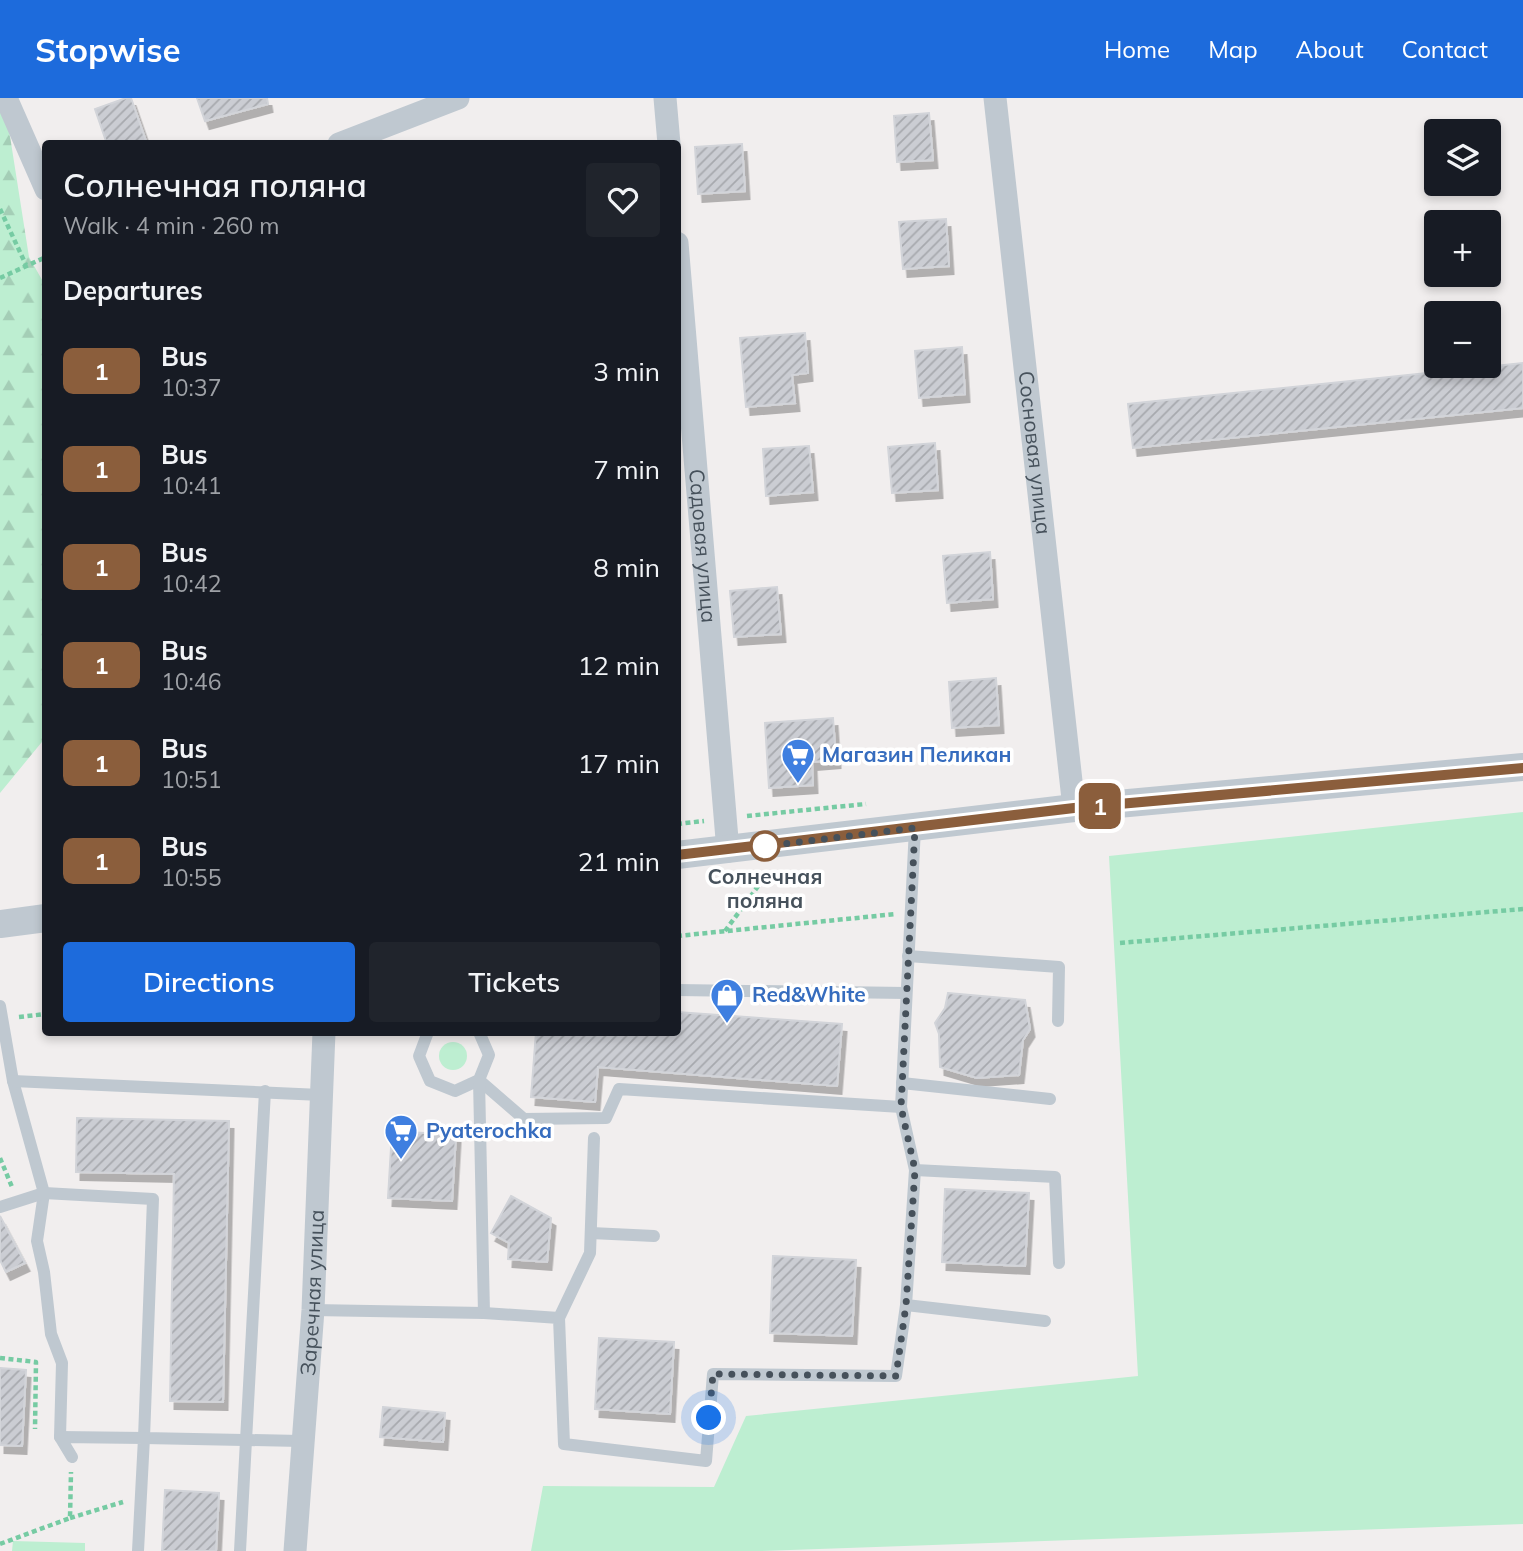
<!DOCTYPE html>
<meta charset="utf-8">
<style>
:root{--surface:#171b24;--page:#20242c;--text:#f1f3f6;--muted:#9ea1a6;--accent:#1d6bdc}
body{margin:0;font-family:Mulish,sans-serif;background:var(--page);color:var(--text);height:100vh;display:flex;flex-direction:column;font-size:26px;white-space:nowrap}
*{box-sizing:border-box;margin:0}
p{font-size:23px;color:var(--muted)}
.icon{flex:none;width:38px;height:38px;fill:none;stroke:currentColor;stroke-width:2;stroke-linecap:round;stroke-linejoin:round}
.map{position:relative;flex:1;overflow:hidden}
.panel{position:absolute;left:42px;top:42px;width:639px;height:896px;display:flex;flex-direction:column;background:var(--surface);border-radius:7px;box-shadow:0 4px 10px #0003}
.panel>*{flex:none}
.badge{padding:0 14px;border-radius:10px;font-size:24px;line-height:46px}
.fabs{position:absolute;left:1424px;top:21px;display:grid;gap:14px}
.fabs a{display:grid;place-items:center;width:77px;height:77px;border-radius:7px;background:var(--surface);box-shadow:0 4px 10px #0003;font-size:35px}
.you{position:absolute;width:35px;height:35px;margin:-18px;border:5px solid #fff;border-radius:50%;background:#1a73e8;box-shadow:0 0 0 10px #1a73e833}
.map>.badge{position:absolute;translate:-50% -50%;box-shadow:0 0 0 4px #fff}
h2{padding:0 21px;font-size:26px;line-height:63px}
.round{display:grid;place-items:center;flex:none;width:74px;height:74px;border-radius:7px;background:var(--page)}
.headline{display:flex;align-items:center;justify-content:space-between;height:119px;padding:0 21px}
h1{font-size:33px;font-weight:600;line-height:52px}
.button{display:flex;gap:14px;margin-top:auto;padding:14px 21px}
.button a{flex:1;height:80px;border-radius:7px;background:var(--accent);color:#fff;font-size:28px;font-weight:600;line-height:80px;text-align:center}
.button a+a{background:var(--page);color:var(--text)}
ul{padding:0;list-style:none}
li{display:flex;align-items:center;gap:21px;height:98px;padding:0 21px}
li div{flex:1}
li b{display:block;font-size:26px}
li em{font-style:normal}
li .badge{min-width:77px;font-weight:700;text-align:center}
header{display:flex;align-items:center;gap:42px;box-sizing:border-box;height:98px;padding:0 35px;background:var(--accent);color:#fff}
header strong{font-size:33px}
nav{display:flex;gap:38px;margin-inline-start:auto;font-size:24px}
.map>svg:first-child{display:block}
</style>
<header>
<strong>Stopwise</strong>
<nav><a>Home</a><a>Map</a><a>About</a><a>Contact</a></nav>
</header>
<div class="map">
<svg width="1523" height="1453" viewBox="0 0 1523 1453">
<defs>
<pattern id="forest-firs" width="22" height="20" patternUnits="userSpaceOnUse" patternTransform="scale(1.75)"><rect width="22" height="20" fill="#bdeed1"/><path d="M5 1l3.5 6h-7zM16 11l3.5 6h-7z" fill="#a4ceb6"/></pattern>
<pattern id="building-hatch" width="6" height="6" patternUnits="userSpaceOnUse" patternTransform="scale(1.75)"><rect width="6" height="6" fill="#cbcdd3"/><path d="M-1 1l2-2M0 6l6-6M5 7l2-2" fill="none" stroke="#a7a9ae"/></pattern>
<filter id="shadow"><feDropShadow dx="4.5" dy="8" stdDeviation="0" flood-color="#0004"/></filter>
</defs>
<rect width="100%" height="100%" fill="#f1eeee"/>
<g fill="#bdeed1">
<polygon points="1523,714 1523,1426 761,1453 531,1453 543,1388 714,1389 746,1318 1138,1278 1109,758"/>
<circle cx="453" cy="958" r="14"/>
<polygon points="13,1443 85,1445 85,1453 12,1453"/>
</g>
<polygon fill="url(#forest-firs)" points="0,0 4,0 29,159 45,187 46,639 0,695"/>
<g fill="url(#building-hatch)" stroke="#d2d4d9" stroke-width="2" filter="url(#shadow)">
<polygon points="126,0 131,0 147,46 107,46 95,11"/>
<polygon points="197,0 267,0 268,6 205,23"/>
<polygon points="929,15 933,62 897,64 894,18"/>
<polygon points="742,46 745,93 698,96 695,49"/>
<polygon points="946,121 949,168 903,171 899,124"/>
<polygon points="805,235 808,275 792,277 795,305 746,309 740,240"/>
<polygon points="962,249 965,296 919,300 915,253"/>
<polygon points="1523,265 1523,310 1133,350 1128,306"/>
<polygon points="935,345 938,392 892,395 888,349"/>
<polygon points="809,348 813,394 766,398 763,351"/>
<polygon points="990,454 993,501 947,505 943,458"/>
<polygon points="777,489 781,536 734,539 730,493"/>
<polygon points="996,580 999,627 952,630 949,584"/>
<polygon points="833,620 836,662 812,664 813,687 769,690 765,625"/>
<polygon points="948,895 1025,902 1030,931 1023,942 1019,977 977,980 940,969 939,936 935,925 945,910"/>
<polygon points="677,914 842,926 837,988 598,969 595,1004 531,999 536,934 677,934"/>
<polygon points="77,1020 229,1023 223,1304 170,1303 174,1076 76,1074"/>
<polygon points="392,1033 456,1037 452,1103 388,1100"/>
<polygon points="945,1091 1029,1095 1025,1168 942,1164"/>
<polygon points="511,1098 551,1120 547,1164 508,1161 509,1145 491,1135"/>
<polygon points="0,1118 25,1165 6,1174 0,1162"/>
<polygon points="773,1158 856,1162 852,1238 770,1235"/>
<polygon points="599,1240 674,1244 670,1316 595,1311"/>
<polygon points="0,1270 26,1272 22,1348 0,1347"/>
<polygon points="383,1309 445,1315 443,1344 380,1339"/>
<polygon points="165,1392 219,1395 216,1453 162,1453"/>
</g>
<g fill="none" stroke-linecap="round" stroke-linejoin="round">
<g stroke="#76cba3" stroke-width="4.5" stroke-dasharray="5 3.5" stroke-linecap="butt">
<polyline points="0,111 26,167"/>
<polyline points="0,180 46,159"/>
<polyline points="815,711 866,706"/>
<polyline points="747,718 815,711"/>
<polyline points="677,726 704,723"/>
<polyline points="725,833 770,772"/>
<polyline points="677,838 896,816"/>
<polyline points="1120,845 1523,811"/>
<polyline points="19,919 46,916"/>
<polyline points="0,1060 12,1089"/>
<polyline points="0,1260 36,1264 35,1331"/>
<polyline points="70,1420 123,1404"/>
<polyline points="0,1446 70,1420 71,1374"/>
</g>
<g stroke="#bfc8d0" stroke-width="12">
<polyline points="915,730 901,1009 915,1072 906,1207 1045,1223"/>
<polyline points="908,858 1059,869 1058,923"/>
<polyline points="677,892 906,895"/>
<polyline points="0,908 13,983 44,1095 37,1143 44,1174 51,1236 62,1265 60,1339"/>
<polyline points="428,934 419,958 430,983 455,993 479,982 489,957 479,934"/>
<polyline points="479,982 524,1021 606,1020 619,991 901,1009"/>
<polyline points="13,983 321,997"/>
<polyline points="902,985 1050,1001"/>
<polyline points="915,1072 1055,1079 1059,1165"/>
<polyline points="0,1109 44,1095 153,1101 144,1340 301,1343"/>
<polyline points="591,1135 654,1138"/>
<polyline points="313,1212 484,1215 479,982"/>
<polyline points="484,1215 559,1220 564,1346 706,1363 713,1276 896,1278 906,1207"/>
<polyline points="559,1220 590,1155 594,1040"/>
<polyline points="72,1359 60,1339 144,1340 138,1453"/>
<polyline points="240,1453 265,993"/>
</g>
<g stroke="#bfc8d0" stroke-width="23">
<polyline points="6,0 46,91"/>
<polyline points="665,0 669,46"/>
<path id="s1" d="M995,0L1074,710"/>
<polyline points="339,46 458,0"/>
<path id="s2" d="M677,145L728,753"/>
<path id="s3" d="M295,1453L313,1212L324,934"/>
</g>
<g stroke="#bfc8d0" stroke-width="28">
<polyline points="677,757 1074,710 1523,669"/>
<polyline points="0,826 46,820"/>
</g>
</g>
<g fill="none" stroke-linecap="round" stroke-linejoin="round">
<defs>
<polyline id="line" points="677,757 1074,710 1523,670"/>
</defs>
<use href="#line" stroke="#fff" stroke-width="16"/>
<use href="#line" stroke="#8b5e3c" stroke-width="10"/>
<polyline stroke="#46515b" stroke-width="7" stroke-dasharray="0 12.6" points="709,1320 713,1276 896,1278 906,1207 915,1072 901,1009 915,730 765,748"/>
</g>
<defs>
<symbol id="supermarket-pin" viewBox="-11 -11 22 30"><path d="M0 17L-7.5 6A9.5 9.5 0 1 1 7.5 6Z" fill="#3f7fe0" stroke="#fff"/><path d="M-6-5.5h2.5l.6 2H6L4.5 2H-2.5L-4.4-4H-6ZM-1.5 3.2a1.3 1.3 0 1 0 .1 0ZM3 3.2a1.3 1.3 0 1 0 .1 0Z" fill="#fff"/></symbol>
<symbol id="shop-pin" viewBox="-11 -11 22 30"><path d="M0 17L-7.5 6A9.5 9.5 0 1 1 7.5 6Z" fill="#3f7fe0" stroke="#fff"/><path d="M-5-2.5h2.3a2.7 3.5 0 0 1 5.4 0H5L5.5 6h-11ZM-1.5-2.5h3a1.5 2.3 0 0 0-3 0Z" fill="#fff"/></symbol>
</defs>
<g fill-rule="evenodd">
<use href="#supermarket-pin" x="779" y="638" width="38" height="52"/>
<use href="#shop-pin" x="708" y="878" width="38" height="52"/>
<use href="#supermarket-pin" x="382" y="1014" width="38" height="52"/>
</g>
<circle fill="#fff" stroke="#8b5e3c" stroke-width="3.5" cx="765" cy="748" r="14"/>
<g text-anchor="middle" stroke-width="7" stroke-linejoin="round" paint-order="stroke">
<g font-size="21" fill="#46515b" stroke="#fff">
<text dy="7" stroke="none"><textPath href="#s1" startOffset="357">Сосновая улица</textPath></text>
<text dy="7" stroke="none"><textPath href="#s2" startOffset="304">Садовая улица</textPath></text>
<text dy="7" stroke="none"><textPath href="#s3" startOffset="259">Заречная улица</textPath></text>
</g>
<g font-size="21" font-weight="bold" fill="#366cbe" stroke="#fff" text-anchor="start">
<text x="822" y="664">Магазин Пеликан</text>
<text x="752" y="904">Red&amp;White</text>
<text x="426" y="1040">Pyaterochka</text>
</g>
<g font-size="21" font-weight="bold" fill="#46515b" stroke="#fff">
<text x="765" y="786">Солнечная<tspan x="765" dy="24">поляна</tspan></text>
</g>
</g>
</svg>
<div class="fabs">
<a><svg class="icon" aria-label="layers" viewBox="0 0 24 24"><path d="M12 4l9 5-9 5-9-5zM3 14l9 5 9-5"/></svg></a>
<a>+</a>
<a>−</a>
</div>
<div class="you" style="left:709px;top:1320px"></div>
<b class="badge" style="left:1100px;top:708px;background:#8b5e3c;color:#fff">1</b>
<section class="panel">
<div class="headline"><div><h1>Солнечная поляна</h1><p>Walk · 4 min · 260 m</p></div><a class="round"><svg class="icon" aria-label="heart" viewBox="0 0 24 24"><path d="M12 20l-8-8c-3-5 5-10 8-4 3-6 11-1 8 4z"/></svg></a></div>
<h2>Departures</h2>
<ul>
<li><span class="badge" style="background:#8b5e3c;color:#fff">1</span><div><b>Bus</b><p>10:37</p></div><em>3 min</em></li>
<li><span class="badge" style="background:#8b5e3c;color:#fff">1</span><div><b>Bus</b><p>10:41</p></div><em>7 min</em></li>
<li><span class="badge" style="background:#8b5e3c;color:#fff">1</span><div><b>Bus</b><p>10:42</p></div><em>8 min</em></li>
<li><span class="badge" style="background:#8b5e3c;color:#fff">1</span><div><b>Bus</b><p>10:46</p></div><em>12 min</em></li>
<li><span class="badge" style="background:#8b5e3c;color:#fff">1</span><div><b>Bus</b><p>10:51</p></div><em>17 min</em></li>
<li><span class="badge" style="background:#8b5e3c;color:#fff">1</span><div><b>Bus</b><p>10:55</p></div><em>21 min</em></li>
</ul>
<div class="button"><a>Directions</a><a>Tickets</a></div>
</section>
</div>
